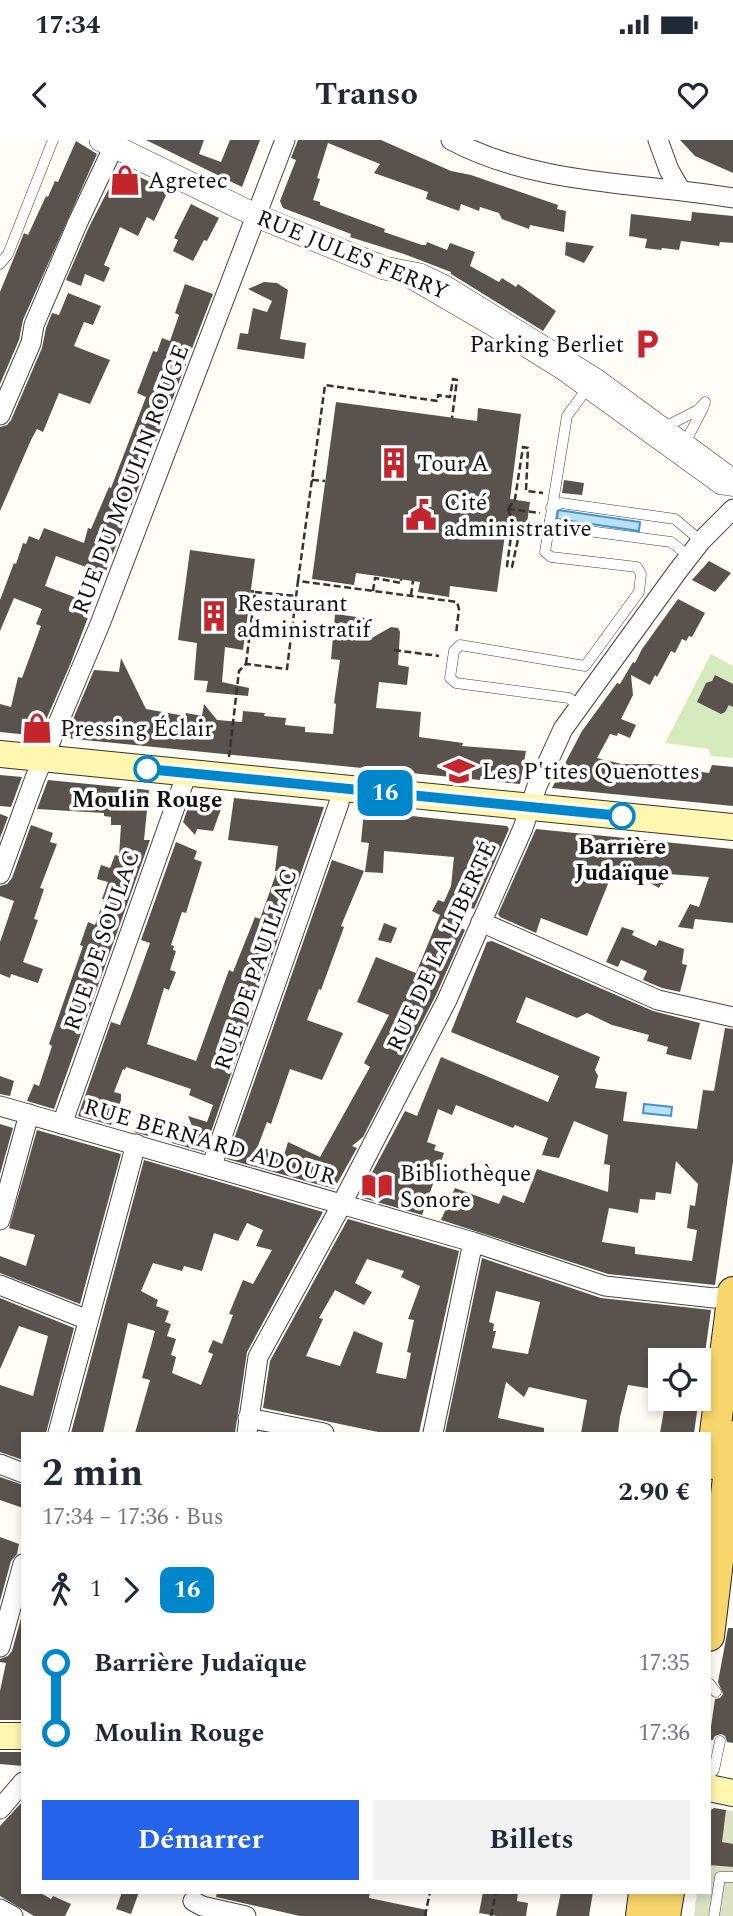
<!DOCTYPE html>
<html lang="fr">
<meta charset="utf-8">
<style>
:root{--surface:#fff;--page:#f2f2f3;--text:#1f2937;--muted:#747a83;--accent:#2563eb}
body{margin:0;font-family:Spectral,serif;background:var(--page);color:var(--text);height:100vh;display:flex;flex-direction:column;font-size:26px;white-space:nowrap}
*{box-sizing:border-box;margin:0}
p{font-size:23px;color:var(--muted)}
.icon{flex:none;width:38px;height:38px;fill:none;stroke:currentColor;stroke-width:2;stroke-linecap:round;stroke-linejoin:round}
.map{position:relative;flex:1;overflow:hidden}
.details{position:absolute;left:21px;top:1292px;width:690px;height:462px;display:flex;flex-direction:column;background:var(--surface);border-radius:0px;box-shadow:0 4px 10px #0003}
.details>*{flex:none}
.badge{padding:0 14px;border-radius:10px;font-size:24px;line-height:46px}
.tools{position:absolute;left:648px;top:1208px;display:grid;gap:14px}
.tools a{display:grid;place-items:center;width:63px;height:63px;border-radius:0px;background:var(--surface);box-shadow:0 4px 10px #0003;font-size:35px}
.map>.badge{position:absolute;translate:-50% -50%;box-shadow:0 0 0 4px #fff}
.legs{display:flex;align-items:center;gap:10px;height:77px;padding:0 21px;font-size:23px}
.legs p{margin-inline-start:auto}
.headline{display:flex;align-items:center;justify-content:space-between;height:119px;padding:0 21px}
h1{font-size:38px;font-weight:700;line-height:52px}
.button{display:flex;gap:14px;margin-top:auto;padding:14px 21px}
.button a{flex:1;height:80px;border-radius:0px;background:var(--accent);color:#fff;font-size:28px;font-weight:700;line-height:80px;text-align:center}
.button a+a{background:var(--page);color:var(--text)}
ul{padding:0 21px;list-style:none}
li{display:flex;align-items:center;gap:24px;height:70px;font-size:26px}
li i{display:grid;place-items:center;width:10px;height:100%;margin:0 9px;background:currentColor}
li i::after{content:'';width:18px;height:18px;margin:-9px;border:5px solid;border-radius:50%;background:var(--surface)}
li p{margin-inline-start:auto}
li:first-child i{background:linear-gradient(#0000 50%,currentColor 0)}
li:last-child i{background:linear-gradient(currentColor 50%,#0000 0)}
.status{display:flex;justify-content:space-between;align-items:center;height:49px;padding:0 35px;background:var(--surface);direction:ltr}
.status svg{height:19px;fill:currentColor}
header{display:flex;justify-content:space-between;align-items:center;height:91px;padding:0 21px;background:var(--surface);font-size:32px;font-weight:700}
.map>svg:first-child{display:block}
</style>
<div class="status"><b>17:34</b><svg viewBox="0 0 49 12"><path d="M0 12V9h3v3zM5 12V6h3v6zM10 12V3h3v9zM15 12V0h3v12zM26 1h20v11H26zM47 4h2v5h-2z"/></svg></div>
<header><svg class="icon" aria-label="back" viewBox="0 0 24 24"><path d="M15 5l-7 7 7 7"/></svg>Transo<svg class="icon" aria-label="heart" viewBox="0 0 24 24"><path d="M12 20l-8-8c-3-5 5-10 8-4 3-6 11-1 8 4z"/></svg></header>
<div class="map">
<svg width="733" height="1776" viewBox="0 0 733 1776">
<rect width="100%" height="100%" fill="#fffdf5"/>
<polygon fill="#d5ebbd" points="711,514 733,526 733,618 711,616 708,609 665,603"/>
<polygon fill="#d9e3c4" points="714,1668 733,1671 733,1776 694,1776 697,1752 709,1752 709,1671"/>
<g fill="#b9e0f7" stroke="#3f96cf" stroke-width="2">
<polygon points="558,370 640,382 639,391 557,379"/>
<polygon points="644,964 672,967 671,976 643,973"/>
</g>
<g fill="#5a524d" fill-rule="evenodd">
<polygon points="146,0 204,0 199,14 221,22 230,0 260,0 242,47"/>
<polygon points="298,0 381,0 451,31 471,35 558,65 557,69 566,71 564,92 530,85 529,89 502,79 499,73 480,67 479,71 461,64 459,71 426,59 428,52 374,33 380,24 328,3 317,38 320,39 313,60 320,62 320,65 385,89 384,92 422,105 426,105 427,102 447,110 450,103 475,112 470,126 499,142 502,138 516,147 518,144 556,171 543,191 451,134 451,132 404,114 350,97 351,94 283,68 280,61 296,20 291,18"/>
<polygon points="680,0 733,0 733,33 695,16"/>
<polygon points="76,1 97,14 23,180 19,200 0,244 0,152 24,93 28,95 46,56 48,57 55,41 58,42"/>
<polygon points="120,27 168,51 154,81 147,77 138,96 120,87 104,125 110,128 104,142 85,134 81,146 66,140 89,87"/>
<polygon points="191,64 219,78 207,101 204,100 193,121 173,111 178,100 174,98"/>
<polygon points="692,72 733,76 733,103 720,102 719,106 681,101 679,110 662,108 661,110 645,108 647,99 629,96 631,74 691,81"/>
<polygon points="566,102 594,106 584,123 565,115"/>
<polygon points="264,142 277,143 288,150 280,199 306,203 304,219 237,209 240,193 248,194 253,168 267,172 272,161 248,149"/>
<polygon points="185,144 213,154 105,434 56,416 45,446 93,464 70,525 39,596 0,592 0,564 11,567 18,537 22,538 41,486 36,484 42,469 14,458 0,491 0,460 14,423 16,424 23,403 26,404 29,396 39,400 44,388 84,403 88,388 91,389 109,347 111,348 146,257 137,253 153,211 157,212 162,198 170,201 179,175 175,173"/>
<polygon points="68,153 101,166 93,185 84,182 74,206 110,220 90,264 59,253 43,292 37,289 31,300 0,371 0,287 7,285 11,280 42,208 46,188 52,173 59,175"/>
<polygon points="336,262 477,281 478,268 521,274 510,359 530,362 527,383 507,380 497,452 450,446 449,457 418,452 420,442 356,433 354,445 312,439"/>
<polygon points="564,340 584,343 582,355 562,353"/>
<polygon points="190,410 255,419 243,510 225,507 222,542 249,548 248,556 206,552 208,541 194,540 197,503 178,500"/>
<polygon points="709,421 731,433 715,452 692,440"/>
<polygon points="678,459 705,473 692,497 689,496 686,501 682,499 675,513 671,511 657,537 655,535 650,545 631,535 633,555 621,579 636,585 630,598 618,593 617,596 610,594 597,618 622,624 657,624 679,630 681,629 709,633 712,625 733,627 733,666 552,648 582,591 617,543 620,544 633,522 635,523 642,509"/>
<polygon points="335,474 372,479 370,499 391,487 398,488 400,492 398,525 409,527 407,545 379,542 376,568 421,572 419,597 463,603 462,606 526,611 520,644 65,598 94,530 119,532 121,518 146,569 185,576 186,573 202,576 204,564 217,580 242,582 243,571 265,573 264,576 286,578 285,585 305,587 305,592 333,594 336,564 334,563 340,520 331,519"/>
<polygon points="715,535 733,544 733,567 729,565 725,572 721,574 697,562 706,543 712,541"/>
<polygon points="0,635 22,637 11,667 0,666"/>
<polygon points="48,640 149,650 144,700 150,700 54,969 27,961 34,944 39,946 52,906 49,904 83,806 80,805 88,782 95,785 104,759 102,759 108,742 97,739 99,731 101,725 110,728 115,715 119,716 121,685 111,685 111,677 104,676 104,673 37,669"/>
<polygon points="193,654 225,658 213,691 197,689 195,695 183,682"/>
<polygon points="234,658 324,667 263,842 261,842 251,870 253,871 204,1012 172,1003 179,986 194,991 188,976 207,982 213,965 189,955 191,949 126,927 125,930 123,929 114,952 121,954 121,960 111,985 78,976 111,882 120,885 131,856 150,803 141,800 176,702 197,711 194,719 202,722 186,773 182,772 171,805 174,806 173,810 176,811 170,830 176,832 169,850 164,848 147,904 196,921 229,830 233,832 255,777 260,779 277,731 275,731 278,706 228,700"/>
<polygon points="364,671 507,686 509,689 474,769 464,765 456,785 465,790 436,855 363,997 352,1006 357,1008 334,1049 227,1019 332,720 364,731 341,786 344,787 321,850 319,849 307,880 343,893 322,940 290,929 271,984 267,982 258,1006 284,1015 288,1002 320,1017 370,927 364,923 389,875 357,862 376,817 416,833 440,775 432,771 438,760 444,762 451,746 454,717 384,711 383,733 365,732 369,703 361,702"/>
<polygon points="0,674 8,677 0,698"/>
<polygon points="31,685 53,693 50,702 57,704 40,748 44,749 34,779 38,780 23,822 43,829 38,843 11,834 10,838 0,834 0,802 14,761 0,756 0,746 7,744 12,738"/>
<polygon points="536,689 733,709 733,783 695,779 693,789 678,787 690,764 699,767 709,737 668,734 663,745 661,744 659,748 643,739 640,746 612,734 587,796 541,778 536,793 500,777 498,774"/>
<polygon points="384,783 397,788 391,803 378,800"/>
<polygon points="622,787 634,791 632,795 656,806 659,800 684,809 682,824 687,825 680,852 662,848 643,840 647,831 621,820 618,827 606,822"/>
<path d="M492,801L653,871L700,883L691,920L666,914L668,907L647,901L649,895L612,885L587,873L577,878L526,857L516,882L600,917L595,930L598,936L595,948L627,952L623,981L697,989L703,950L714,951L725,888L733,889V1022L715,1145L608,1134L441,1080L455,1048L499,1064L503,1055L524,1063L537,1029L608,1052L610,1025L604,1024L608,995L574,981L559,1018L542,1015L548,998L515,985L513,988L456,965L452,975L438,969L427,1002L436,1005L434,1010L444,1013L422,1075L363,1058L361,1053L405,971L417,976L441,917L548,962L559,936L451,892L487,802ZM676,1021L698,1044L695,1066L690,1065L687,1088L697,1090L692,1121L635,1114V1107L602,1102L609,1068L638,1073L640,1059L655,1060L656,1052L671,1054Z"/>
<polygon points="0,936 14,941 10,956 0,954"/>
<polygon points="139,979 153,984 148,996 134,992"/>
<polygon points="0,984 13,988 0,1034"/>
<polygon points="37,990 121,1014 80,1164 0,1133 0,1116 26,1126 35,1095 9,1088"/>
<path d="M144,1020L323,1072L247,1212L235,1293H135L150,1240L142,1238L155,1191L128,1183L103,1293H71ZM247,1083L263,1090L256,1106L272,1110L253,1144L243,1140L229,1174L233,1175L222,1204L213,1200L208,1212L213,1214L201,1245L172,1233L176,1217L171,1215L176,1199L167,1196L171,1184L165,1182L169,1171L156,1166L158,1160L141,1151L153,1123L182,1131L184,1126L202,1131L214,1093L238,1101Z"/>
<path d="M348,1079L459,1111L419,1293H383L263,1268L270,1221ZM367,1119L404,1131L401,1137L420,1146L408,1179L414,1180L407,1212L411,1213L406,1239L376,1233L383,1203L354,1191L340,1226L306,1216L323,1179L319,1178L335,1150L364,1165L372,1152L355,1143Z"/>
<path d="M482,1118L601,1158L711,1170L704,1220H660V1250L628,1245L620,1277L618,1293H581L587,1260L529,1247L524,1257L506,1242L498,1278L544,1288V1293H445ZM496,1151L540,1162L528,1214L492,1208L496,1191H493L494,1184L489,1182Z"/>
<polygon points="0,1158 74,1188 46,1293 23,1293 23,1320 0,1312 0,1245 33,1256 48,1196 19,1186 0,1229"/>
<polygon points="666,1258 699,1258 694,1293 660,1293"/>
<polygon points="0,1337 23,1345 23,1368 0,1360"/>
<polygon points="0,1397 19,1404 17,1414 11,1421 0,1461"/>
<polygon points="23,1471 23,1580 0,1580 0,1551 6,1523 0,1522 0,1519 8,1516 12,1511"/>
<polygon points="728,1488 733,1488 733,1603 727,1602 725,1596 721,1594 715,1596 713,1600 709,1600 715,1559 720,1558 723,1554 718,1542"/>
<polygon points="0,1612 23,1612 23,1626 0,1624"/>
<polygon points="23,1661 23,1752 39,1752 51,1759 53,1756 71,1764 65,1776 34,1776 0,1756 0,1686"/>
<polygon points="714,1668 726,1670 722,1702 733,1704 733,1727 709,1725 709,1671"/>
<polygon points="122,1752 139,1752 131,1774 116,1769"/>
<polygon points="217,1752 370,1752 369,1758 427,1770 427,1776 300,1776 216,1757"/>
<polygon points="483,1752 518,1752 517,1761 528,1763 526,1776 497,1776 479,1773"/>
<polygon points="561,1752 593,1752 589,1776 556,1776"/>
</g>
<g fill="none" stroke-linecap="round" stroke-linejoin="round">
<defs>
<g id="service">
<polyline points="0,124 8,114 53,0"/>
<polyline points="402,139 493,192 560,234 719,349 733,351"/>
<polyline points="665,287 698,270 705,262"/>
<polyline points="684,305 704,266"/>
<polyline points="551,368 561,363 675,379 701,401"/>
<polyline points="550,380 553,385 558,387 671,402 689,416"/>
<polyline points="578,566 569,558 456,543 450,538 454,511 460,505 585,526 639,452 641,434 637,427 551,417 545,412 567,276 594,239"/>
<polyline points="709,1543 716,1552"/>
<polyline points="709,1635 714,1630 720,1601"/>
<polyline points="714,1776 720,1737 733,1737"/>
</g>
<g id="minor">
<path d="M451,0C537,46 639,42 733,58"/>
<polyline points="658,0 669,30 680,49"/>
<polyline points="0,275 31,203 34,185 78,82 114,6"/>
<polyline points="0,734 35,638 100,484 285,0"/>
<polyline points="481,782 658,860 733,877"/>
<polyline points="0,966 473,1102 605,1146 714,1158 733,1155"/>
<polyline points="62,984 187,633"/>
<polyline points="212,1025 339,663 340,648"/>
<polyline points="0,1080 29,974"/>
<polyline points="0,1145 88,1180"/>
<polyline points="248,1278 324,1293"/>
<polyline points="58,1293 136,1004"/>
<polyline points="247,1293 258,1217 336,1075 447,860 523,688 537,646 563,589 677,432 701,401 733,369"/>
<polyline points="433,1293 473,1102"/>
<polyline points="0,1324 23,1333"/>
<polyline points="0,1507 23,1424"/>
<polyline points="0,1669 23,1642"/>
<polyline points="193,1761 202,1766 246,1776"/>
<polyline points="0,1769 13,1776"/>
</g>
<polyline id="tertiary" points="101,0 257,76 384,128 420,135 443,146 594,239 733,341"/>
<g id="secondary">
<polyline points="0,614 733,687"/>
<polyline points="0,1596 23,1596"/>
<polyline points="709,1648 733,1653"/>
</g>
<g id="primary">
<polyline points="711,1324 733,1152"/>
<polyline points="709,1496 733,1296"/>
<polyline points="641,1776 644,1752"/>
<polyline points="665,1776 669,1752"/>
</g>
</defs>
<use href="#service" stroke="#444" stroke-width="11"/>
<use href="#minor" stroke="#444" stroke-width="21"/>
<use href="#tertiary" stroke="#444" stroke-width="24"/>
<use href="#secondary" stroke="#333" stroke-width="28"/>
<use href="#primary" stroke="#222" stroke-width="32"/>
<g stroke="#333" stroke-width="2.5" stroke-dasharray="7 3.5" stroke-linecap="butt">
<polyline points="585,210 591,201"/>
<polyline points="312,340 325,341"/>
<polyline points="508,369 515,359 523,307 528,308 526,351 543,353"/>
<polyline points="508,369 513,381 507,426 512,427 520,390 535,392"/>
<polyline points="508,369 540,373"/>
<polyline points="298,441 325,245 438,261 438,255 450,257 453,239 457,240 452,278"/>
<polyline points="373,451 375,438 401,443 401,439"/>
<polyline points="255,452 296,456"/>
<polyline points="411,455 413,441"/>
<polyline points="394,510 439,516"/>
<polyline points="246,524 255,452 251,451"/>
<polyline points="229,617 239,531 246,524 287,529 298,441 457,462 459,469 456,494"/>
<polyline points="425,1776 430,1752"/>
<polyline points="491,1776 496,1752"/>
</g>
<use href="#service" stroke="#fff" stroke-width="10"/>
<use href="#minor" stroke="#fff" stroke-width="19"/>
<use href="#tertiary" stroke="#fff" stroke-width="23"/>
<use href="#secondary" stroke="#fff6b0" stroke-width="26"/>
<use href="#primary" stroke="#f9d66b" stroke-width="30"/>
</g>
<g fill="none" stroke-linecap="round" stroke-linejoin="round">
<defs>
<polyline id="line-1" points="147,629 622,676"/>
</defs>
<use href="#line-1" stroke="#fff" stroke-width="16"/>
<use href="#line-1" stroke="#0086cb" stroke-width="10"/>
</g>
<defs>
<symbol id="shop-bare" viewBox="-9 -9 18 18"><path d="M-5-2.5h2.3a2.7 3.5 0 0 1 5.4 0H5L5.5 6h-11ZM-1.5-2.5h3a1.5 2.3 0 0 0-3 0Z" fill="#c4262e" stroke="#fff" stroke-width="2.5" paint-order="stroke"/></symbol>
<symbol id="parking-bare" viewBox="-9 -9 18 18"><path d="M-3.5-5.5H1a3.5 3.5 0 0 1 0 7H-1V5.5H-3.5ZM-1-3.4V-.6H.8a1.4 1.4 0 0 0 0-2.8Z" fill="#c4262e" stroke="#fff" stroke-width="2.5" paint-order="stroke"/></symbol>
<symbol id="building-bare" viewBox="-9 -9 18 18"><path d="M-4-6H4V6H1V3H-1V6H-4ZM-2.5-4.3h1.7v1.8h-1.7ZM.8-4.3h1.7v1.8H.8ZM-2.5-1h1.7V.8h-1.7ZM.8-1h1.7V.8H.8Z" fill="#c4262e" stroke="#fff" stroke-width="2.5" paint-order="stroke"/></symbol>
<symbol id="civic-bare" viewBox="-9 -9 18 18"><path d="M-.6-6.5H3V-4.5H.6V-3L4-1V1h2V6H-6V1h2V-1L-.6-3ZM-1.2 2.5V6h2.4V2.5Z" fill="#c4262e" stroke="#fff" stroke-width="2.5" paint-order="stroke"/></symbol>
<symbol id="school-bare" viewBox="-9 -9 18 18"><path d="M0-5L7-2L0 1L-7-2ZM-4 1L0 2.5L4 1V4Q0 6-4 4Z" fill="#c4262e" stroke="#fff" stroke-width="2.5" paint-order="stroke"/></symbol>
<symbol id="library-bare" viewBox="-9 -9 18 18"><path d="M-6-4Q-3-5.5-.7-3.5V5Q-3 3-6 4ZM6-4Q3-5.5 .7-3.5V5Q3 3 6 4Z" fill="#c4262e" stroke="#fff" stroke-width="2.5" paint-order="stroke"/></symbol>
</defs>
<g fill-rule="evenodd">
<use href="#shop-bare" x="103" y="18" width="44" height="44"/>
<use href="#parking-bare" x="625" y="182" width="44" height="44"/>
<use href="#building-bare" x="372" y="301" width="44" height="44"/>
<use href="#civic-bare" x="399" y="353" width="44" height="44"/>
<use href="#building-bare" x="192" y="454" width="44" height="44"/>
<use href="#shop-bare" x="15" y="566" width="44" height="44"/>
<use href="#school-bare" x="437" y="609" width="44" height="44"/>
<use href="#library-bare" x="355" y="1024" width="44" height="44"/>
</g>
<g fill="#fff" stroke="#0086cb" stroke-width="3.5">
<circle cx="147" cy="629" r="12"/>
<circle cx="622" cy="676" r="12"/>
</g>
<g text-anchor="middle" stroke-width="7" stroke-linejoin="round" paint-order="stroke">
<g font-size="23" fill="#111" stroke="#fff" text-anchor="start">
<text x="148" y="48">Agretec</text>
<text x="624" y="212" text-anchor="end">Parking Berliet</text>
<text x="417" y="331">Tour A</text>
<text x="444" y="370">Cité<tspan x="444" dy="26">administrative</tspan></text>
<text x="237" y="471">Restaurant<tspan x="237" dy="26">administratif</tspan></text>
<text x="60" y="596">Pressing Éclair</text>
<text x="482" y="639">Les P'tites Quenottes</text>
<text x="400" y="1041">Bibliothèque<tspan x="400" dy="26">Sonore</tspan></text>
</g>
<g font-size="23" fill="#111" stroke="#fff">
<text transform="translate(353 114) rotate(22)" y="8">RUE JULES FERRY</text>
<text transform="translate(130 339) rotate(-69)" y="8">RUE DU MOULIN ROUGE</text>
<text transform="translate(101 800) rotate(-71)" y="8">RUE DE SOULAC</text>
<text transform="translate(441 806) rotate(-65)" y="8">RUE DE LA LIBERTÉ</text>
<text transform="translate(255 829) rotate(-71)" y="8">RUE DE PAUILLAC</text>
<text transform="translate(210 1001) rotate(16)" y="8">RUE BERNARD ADOUR</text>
</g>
<g font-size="23" font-weight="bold" fill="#111" stroke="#fff">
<text x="147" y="667">Moulin Rouge</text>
<text x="622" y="714">Barrière<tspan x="622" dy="26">Judaïque</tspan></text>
</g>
</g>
</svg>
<div class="tools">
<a><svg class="icon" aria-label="locate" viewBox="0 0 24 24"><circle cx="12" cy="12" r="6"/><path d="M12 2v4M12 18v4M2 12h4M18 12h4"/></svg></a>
</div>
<b class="badge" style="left:385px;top:653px;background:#0086cb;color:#fff">16</b>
<section class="details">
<div class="headline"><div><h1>2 min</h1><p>17:34 – 17:36 · Bus</p></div><b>2.90 €</b></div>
<div class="legs"><svg class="icon" aria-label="walk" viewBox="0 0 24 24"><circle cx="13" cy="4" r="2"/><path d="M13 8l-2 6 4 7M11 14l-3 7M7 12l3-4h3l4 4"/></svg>1<svg class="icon" aria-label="forward" viewBox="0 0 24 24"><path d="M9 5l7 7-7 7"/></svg><b class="badge" style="background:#0086cb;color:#fff">16</b></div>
<ul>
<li><i style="color:#0086cb"></i><b>Barrière Judaïque</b><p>17:35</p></li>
<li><i style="color:#0086cb"></i><b>Moulin Rouge</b><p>17:36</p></li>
</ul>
<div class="button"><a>Démarrer</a><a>Billets</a></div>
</section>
</div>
